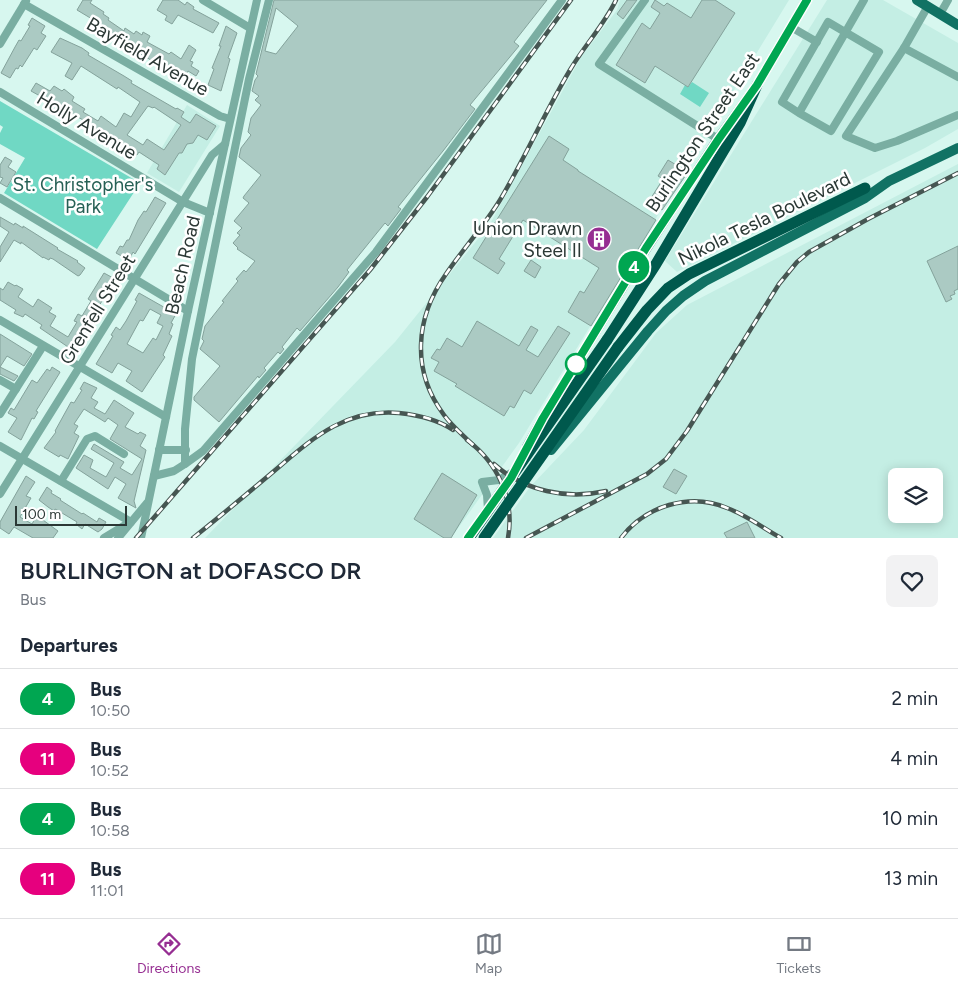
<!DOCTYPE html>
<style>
:root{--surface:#fff;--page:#f2f2f3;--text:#1f2937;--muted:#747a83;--line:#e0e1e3;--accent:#962e92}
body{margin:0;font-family:Figtree,sans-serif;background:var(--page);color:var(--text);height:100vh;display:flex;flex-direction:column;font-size:19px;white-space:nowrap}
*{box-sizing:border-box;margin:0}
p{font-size:16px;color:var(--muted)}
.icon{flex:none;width:28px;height:28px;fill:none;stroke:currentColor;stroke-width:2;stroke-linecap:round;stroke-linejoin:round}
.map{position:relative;height:538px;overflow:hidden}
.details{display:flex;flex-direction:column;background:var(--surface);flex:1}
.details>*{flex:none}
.badge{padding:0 10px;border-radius:16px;font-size:18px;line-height:32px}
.buttons{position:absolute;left:888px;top:468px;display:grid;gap:10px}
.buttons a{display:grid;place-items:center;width:55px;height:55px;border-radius:8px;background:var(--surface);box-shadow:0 2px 12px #0003;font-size:25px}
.scale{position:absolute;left:15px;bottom:12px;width:112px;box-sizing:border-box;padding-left:5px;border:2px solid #2b3835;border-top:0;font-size:14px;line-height:18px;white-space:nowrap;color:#2b3835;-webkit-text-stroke:4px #fff;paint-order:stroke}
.map>.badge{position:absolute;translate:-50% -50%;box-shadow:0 0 0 2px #fff}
h2{padding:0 20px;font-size:19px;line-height:45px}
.round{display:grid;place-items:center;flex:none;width:52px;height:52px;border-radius:8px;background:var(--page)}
.headline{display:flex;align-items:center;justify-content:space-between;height:85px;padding:0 20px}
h1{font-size:24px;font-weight:600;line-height:38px}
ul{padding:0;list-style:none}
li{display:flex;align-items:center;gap:15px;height:60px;padding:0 20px;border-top:1px solid var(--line)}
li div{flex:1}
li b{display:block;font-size:19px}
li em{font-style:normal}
li .badge{min-width:55px;font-weight:700;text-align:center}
.tab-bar{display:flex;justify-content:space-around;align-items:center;height:70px;border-top:1px solid var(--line);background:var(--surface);font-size:14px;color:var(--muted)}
.tab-bar a{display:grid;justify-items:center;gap:2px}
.tab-bar .active{color:var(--accent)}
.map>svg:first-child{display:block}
</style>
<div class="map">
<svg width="958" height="538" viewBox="0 0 958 538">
<rect width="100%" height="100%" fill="#d7f7ef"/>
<g fill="#c4eee4" fill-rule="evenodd">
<polygon points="620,0 789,0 519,443 451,538 205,538 395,342 490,224 581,57 617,10"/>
<polygon points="827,0 883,0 958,43 958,129 925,148 677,272 665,261"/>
<polygon points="187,105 220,126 179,192 147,173"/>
<path d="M958,164V538H493L530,487L584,430L656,333L687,305ZM896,476H934V514H896Z"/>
</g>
<g fill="#70d8c4">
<polygon points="692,82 709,93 700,107 680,94 685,85 688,87"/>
<polygon points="0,101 140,183 97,249 4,193 25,158 0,144 0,133 3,127 0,125"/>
</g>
<g fill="#abcac3" stroke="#84a29b" fill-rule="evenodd">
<polygon points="83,0 92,0 90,3 104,12 103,14 109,18 108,20 124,31 125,28 134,34 136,31 142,35 143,32 150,36 147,42 169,54 171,52 181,59 189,45 196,50 190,61 193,62 191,66 199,71 196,76 188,71 184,78 162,65 161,66 90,24 92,19 77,10"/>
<polygon points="163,0 178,0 185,5 187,2 194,7 193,9 219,23 213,33 178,15 172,24 165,20 167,16 157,10"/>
<path d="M274,0H547L514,42L519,46L470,105L475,109L443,151L398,207L401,209L391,222L388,226L385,223L347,270L349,272L338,287L300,331L297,328L282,347L284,349L280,354L278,352L264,368L266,370L259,378L258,376L219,422L194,400V397L220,366L200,349L204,341L202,339L205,326L224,302L222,301L238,281L236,279L244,270L246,272L255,261L237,249L238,248L233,243L240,235L237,233L242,228L234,221L249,203L243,198L244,196L261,175L239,157L241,148L251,135L248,132L251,118L261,105L255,100L259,96L252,91L255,80L258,76L256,74ZM276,8L298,26L276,54L265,51Z"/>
<polygon points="627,0 637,0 623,19 617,14"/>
<polygon points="655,0 664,6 667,3 691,18 702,0 715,0 735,13 688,87 655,66 645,83 616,65 642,23 650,29 660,13 651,7"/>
<polygon points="32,18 45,26 41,33 46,36 37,50 34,48 22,67 20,65 18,69 16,68 10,78 1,73 15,47 19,40 21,41 30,26 28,25"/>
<polygon points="226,26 237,33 228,58 230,59 221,91 208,85 214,69 212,68 221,46 219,46"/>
<path d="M60,38L82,48L89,53L88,55L124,76L132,81L131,83L176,109L177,108L184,112L181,117L190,123L196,114L216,126L207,140L198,135L193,143L187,144L182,153H179L165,175L157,169L159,165L139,152L137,155L120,147L83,124L85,121L31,91L36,83L50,91L54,86L62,91L64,89L74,97L72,101L85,109L83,112L98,121L101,116L116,127L124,113L131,117L140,102L118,87L117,89L81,66L72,80L65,76L72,63L51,52ZM148,106L153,108L154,107L181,125L164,150L147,139L143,145L127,135Z"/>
<polygon points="549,136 569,149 563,160 578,170 578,171 656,220 591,326 568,312 580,291 584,293 599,268 523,220 499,259 505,263 498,274 473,258"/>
<polygon points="5,157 12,161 8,167 16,172 7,187 0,183 3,178 0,177 0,165"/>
<polygon points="668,160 688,172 662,210 650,203 653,199 651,198 663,179 658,176"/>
<polygon points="155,197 166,203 135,254 133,252 129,260 116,253 120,246 123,247 127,240 129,240 138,220 144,211 146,212"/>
<polygon points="0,217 14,225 15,223 23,228 23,226 58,248 57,249 78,261 77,262 85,268 80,275 78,276 53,259 50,258 49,260 43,257 43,258 21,242 21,244 14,240 0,262 0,247 9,232 0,226"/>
<polygon points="958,246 958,289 954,291 955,294 950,296 952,299 946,302 927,261"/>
<polygon points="531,260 541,267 535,278 524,271"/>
<polygon points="104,273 115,279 99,306 102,308 74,351 40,328 42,325 25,314 23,317 14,313 16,310 0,300 0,288 3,290 8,282 15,286 16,285 23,289 18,297 33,307 38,299 52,308 49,312 56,316 50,326 68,337 77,322 74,321 78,314 82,316 91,301 88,299"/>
<path d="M139,293L176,314L171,323L173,324L169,334L172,336L163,355L165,357L142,392L126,381L132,371L118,363L112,373L96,364L113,336L111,335L116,327L120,330L126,321L137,301L135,300ZM150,309L161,315L157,323L163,326L156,340L153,338L143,353L127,344L140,320L143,321Z"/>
<polygon points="477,321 519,346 531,326 538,330 526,350 538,357 558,326 570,333 531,394 524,390 514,408 510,406 504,416 455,386 457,384 434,371 439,362 431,358 437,349 440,350 447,338 462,347"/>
<polygon points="0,334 32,354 24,366 7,356 0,367 18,376 14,381 0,374"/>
<polygon points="52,367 60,372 59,374 36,411 38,412 34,419 32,418 21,440 8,432 17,418 8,413 11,408 14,410 32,380 37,383 47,369 50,371"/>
<polygon points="84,382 97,388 91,398 98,402 94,408 105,414 114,400 134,413 125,427 138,434 140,432 146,435 140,446 146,450 134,501 136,508 118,498 126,484 115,477 108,489 76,468 84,455 93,460 90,468 106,477 114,463 91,449 94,444 124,462 120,468 132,475 142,459 110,439 118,425 108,418 105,422 84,409 74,424 78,426 74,433 79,436 68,459 60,455 59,457 44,448 56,432 55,431 71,402 74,403 82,390 80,389"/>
<polygon points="674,469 687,476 676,494 663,487"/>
<polygon points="442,473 477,495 451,538 444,538 414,519"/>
<polygon points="26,476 35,482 26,496 31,498 20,517 32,524 36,517 43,520 58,531 53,538 33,538 14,527 9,534 0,528 0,522"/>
<polygon points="47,487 52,491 51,493 61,499 60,500 82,514 83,513 97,522 99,518 106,522 102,529 98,532 85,524 82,529 76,524 77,522 57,510 55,509 54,511 48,507 39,500"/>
<polygon points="747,522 755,538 727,538 724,533"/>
</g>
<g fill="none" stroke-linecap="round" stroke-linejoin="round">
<g stroke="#7aaea2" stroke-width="8">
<polyline points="203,0 250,28"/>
<polyline points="269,0 249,79 192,359 185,429 185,464 203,451 376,252 562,0"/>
<polyline points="645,0 599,64 718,139"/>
<polyline points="24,4 220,116 230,119"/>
<polyline points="928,6 904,48 846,136 875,148 897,141 958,115"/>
<polyline points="940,14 948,0"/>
<polyline points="791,27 817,42"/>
<polyline points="0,44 26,1"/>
<polyline points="904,48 958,77"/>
<polyline points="0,92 183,202 210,213"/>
<path d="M799,113L831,131L879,52C862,42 845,32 828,22L782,102L799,113C821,75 842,38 864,0"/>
<polyline points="0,198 188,311"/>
<polyline points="0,320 166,417"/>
<polyline points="0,380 16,389"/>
<polyline points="0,414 43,346"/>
<polyline points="0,446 131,522"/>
<polyline points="159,450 186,450"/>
<polyline points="154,476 174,471 185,464"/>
<polyline points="61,481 87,439 95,436 124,454"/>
<polyline points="0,494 212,155 225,144"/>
<polyline points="488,510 487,495 482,482 499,480 511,473"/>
<polyline points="104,538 127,524"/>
<polyline points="118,538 147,503"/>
<polyline points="141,538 188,311 257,0"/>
</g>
<g stroke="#117264" stroke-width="10">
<polyline points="917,0 958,25"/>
<polyline points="527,447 543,418 646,249 718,139 757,85 807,0"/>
<polyline points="551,450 648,331 666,311 683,296 705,281 865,198 889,181 958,148"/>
</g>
<g stroke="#00594d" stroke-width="11">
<polyline points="607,340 656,264 740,123 757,85"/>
<polyline points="618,347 647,310 668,288 689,274 865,188"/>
</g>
<defs>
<g id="rail">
<path d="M467,440C498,463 515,500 508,538"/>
<path d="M473,445C463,435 452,426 444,415C411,371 415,318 446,274C463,249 484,226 500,200C525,158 545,112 570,70C584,46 604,25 616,0"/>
<path d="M494,464C524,491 567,500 606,491"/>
<polyline points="136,538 370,270 427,197 571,0"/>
<path d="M193,538C218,518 242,498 267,477C308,443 341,408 399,413C418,415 437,419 453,430"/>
<polyline points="526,538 647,474 666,459 687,431 779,284 797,262 809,252 868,219 958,173"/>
<path d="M621,538C645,506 690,492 727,508C746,515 763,528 781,538"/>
</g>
</defs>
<use href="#rail" stroke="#465652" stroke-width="4.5"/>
<use href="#rail" stroke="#fff" stroke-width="2.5" stroke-dasharray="8" stroke-linecap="butt"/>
<g stroke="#00594d" stroke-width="11">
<polyline points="469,538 607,340"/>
<polyline points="484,538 618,347"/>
</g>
</g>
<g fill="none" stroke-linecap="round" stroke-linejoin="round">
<defs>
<polyline id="line" points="468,538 511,478 543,418 646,248 718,140 757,85 807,0"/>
</defs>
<use href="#line" stroke="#fff" stroke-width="11"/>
<use href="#line" stroke="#00a651" stroke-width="8"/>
</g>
<defs>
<symbol id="building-disc" viewBox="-11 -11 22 22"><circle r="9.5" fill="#962e92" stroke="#fff"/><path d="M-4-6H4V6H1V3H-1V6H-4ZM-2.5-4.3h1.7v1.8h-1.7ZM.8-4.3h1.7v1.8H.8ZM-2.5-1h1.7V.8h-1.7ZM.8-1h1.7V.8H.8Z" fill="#fff"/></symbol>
</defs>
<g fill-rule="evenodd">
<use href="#building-disc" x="585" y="225" width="28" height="28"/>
</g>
<circle fill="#fff" stroke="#00a651" stroke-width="2.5" cx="576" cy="364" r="10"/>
<g text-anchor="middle" stroke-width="5" stroke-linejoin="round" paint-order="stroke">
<g font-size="19" fill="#2b3835" stroke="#fff">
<text transform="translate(148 56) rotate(30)" y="7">Bayfield Avenue</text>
<text transform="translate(87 125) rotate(31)" y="7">Holly Avenue</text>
<text transform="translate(702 132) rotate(-56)" y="7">Burlington Street East</text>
<text transform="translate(764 218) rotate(-26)" y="7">Nikola Tesla Boulevard</text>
<text transform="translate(182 265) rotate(-77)" y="7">Beach Road</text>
<text transform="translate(97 309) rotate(-58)" y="7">Grenfell Street</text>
</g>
<g font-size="19" fill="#266055" stroke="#fff">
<text x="83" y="191">St. Christopher's<tspan x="83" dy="22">Park</tspan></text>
</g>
<g font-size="19" fill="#2b3835" stroke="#fff" text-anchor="end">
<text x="582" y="235">Union Drawn<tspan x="582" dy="22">Steel II</tspan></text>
</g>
</g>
</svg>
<div class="buttons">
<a><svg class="icon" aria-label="layers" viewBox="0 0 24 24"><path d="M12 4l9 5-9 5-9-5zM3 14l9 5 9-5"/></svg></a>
</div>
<div class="scale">100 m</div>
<b class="badge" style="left:634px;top:267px;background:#00a651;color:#fff">4</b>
</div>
<section class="details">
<div class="headline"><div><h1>BURLINGTON at DOFASCO DR</h1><p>Bus</p></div><a class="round"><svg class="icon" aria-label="heart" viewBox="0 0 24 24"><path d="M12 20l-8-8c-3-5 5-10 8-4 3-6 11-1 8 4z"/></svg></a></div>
<h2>Departures</h2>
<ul>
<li><span class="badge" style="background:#00a651;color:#fff">4</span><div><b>Bus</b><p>10:50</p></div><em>2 min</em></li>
<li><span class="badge" style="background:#e6007e;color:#fff">11</span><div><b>Bus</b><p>10:52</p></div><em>4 min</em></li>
<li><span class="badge" style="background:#00a651;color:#fff">4</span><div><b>Bus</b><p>10:58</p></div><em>10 min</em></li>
<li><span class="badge" style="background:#e6007e;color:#fff">11</span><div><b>Bus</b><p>11:01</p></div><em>13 min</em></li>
</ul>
</section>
<nav class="tab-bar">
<a class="active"><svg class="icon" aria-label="directions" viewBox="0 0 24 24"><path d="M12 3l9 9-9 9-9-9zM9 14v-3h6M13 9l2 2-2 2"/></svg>Directions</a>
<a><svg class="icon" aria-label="map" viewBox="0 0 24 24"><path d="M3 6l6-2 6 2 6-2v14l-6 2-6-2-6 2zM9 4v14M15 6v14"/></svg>Map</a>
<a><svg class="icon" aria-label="tickets" viewBox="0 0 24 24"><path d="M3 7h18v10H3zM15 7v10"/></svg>Tickets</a>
</nav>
